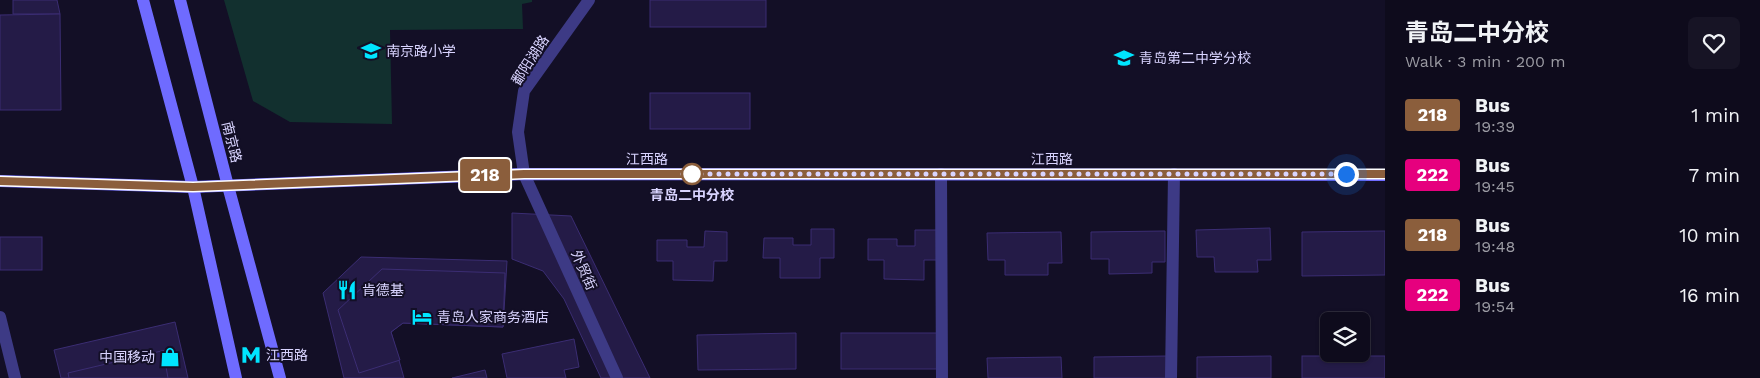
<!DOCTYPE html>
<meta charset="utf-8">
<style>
:root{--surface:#0e0b1c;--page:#171425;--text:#f1f3f6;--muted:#9b9ba3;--line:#2e2b3b}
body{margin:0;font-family:"Work Sans","Noto Sans SC",sans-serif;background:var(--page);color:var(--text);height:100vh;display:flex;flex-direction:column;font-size:19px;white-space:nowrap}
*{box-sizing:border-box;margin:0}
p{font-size:16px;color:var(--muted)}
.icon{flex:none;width:28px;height:28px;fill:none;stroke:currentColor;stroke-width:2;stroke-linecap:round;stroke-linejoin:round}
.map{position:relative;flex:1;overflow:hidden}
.side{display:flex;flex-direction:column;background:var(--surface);width:375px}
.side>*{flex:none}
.badge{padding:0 10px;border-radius:4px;font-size:18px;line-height:32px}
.fabs{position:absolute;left:1320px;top:312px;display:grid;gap:10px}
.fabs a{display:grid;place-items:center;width:50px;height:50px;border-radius:8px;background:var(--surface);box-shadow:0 1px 4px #0004,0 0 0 1px var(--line);font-size:25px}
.you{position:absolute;width:25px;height:25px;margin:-12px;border:4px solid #fff;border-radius:50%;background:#1a73e8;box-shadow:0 0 0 8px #1a73e833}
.map>.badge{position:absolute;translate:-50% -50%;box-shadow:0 0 0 2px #fff}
.round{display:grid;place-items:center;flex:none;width:52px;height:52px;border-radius:8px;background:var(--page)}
.headline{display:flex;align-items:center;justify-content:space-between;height:85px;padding:0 20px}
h1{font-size:24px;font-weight:700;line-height:38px}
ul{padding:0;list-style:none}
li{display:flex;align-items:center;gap:15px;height:60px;padding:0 20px}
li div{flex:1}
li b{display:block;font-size:19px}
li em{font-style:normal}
li .badge{min-width:55px;font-weight:700;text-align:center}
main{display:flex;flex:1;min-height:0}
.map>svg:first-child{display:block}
</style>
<main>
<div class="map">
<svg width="1385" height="378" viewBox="0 0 1385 378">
<rect width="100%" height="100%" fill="#130f26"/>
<polygon fill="#12302f" points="224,0 532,0 532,2 522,4 523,29 390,30 392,124 290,122 253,101"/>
<g fill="#241b47" stroke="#3b2d73">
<polygon points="13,0 57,0 60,14 13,14"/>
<rect x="650" y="0" width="116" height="27"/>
<polygon points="60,14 61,110 0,110 0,15"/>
<rect x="650" y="93" width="100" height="36"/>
<polygon points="512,213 571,216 650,378 601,378 564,299 543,271 512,259"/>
<polygon points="1270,228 1271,260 1257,260 1258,272 1215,272 1214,257 1197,257 1196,230"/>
<polygon points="811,229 834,229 834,258 820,258 820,278 780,278 780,258 763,258 764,238 793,238 793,245 811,245"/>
<polygon points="915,230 938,230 938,260 924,260 924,280 884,279 884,260 868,260 868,239 897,239 897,246 915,246"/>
<polygon points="705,231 727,232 727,261 714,261 713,281 673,280 673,261 657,261 657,240 687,240 687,247 704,247"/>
<polygon points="1165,231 1165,262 1152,262 1152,273 1109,274 1109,259 1091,259 1091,232"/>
<polygon points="1385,231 1385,275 1302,276 1302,232"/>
<polygon points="1061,232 1062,263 1048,263 1048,275 1005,275 1005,260 988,260 987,233"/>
<rect x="0" y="237" width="42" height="33"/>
<polygon points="361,257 507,261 503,327 403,323 391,332 404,378 344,378 323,293"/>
<polygon points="382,269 505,273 503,327 403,323 391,332 400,360 359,373 338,310"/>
<polygon points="175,322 188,378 61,378 54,350"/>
<polygon points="796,333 796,369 698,370 697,335"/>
<rect x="841" y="333" width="99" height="36"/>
<polygon points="574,339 579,367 564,370 566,378 507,378 502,354"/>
<polygon points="174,348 178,364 166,367 168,378 69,378 68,373"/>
<polygon points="1168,356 1168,378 1094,378 1094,357"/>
<polygon points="1271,356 1271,378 1197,378 1197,357"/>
<rect x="1302" y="356" width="83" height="22"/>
<polygon points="1061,357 1062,378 988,378 987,358"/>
<polygon points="485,370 487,378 452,378"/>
</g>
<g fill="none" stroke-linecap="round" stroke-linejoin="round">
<polyline stroke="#3d3a85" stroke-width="12" points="524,174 617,378"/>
<g stroke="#3d3a85" stroke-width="12">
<polyline points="524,174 518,132 524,91 589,0"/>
<polyline points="941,174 942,378"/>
<polyline points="0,317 15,378"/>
<polyline points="1171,378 1174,174"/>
</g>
<g stroke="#6f6bff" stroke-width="12">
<polyline points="143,0 193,187 236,378"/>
<polyline points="180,0 228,186 280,378"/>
<polyline points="0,181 193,187 524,174 1385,175"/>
</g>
</g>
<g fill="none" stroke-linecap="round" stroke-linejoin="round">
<defs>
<polyline id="line" points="0,181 193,187 524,174 1385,174"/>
</defs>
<use href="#line" stroke="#fff" stroke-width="11"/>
<use href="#line" stroke="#8b5e3c" stroke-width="8"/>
<polyline stroke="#d9d4ff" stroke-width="5" stroke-dasharray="0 9" points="692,174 683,174 1346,174"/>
</g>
<defs>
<symbol id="school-bare" viewBox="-9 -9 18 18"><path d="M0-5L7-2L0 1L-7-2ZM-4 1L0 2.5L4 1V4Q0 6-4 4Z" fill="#00e5ff" stroke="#130f26" stroke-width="2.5" paint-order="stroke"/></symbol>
<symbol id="restaurant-bare" viewBox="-9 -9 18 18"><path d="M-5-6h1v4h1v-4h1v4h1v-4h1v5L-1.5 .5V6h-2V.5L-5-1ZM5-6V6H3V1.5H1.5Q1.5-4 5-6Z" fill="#00e5ff" stroke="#130f26" stroke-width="2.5" paint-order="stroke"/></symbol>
<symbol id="hotel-bare" viewBox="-9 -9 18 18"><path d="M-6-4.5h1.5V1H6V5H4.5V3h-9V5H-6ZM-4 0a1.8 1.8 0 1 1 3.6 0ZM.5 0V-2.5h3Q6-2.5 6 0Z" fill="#00e5ff" stroke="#130f26" stroke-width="2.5" paint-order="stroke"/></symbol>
<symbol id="metro-bare" viewBox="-9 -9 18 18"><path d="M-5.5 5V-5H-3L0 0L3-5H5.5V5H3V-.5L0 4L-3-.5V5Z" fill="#00e5ff" stroke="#130f26" stroke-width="2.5" paint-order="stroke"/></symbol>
<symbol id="shop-bare" viewBox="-9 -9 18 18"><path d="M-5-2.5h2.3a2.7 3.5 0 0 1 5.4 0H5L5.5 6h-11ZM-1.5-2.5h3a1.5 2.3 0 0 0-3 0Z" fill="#00e5ff" stroke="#130f26" stroke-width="2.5" paint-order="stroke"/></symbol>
</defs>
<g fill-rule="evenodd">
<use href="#school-bare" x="357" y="37" width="28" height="28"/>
<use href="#school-bare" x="1110" y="44" width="28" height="28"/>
<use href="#restaurant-bare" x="333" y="276" width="28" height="28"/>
<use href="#hotel-bare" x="408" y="303" width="28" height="28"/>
<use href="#metro-bare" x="237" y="341" width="28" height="28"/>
<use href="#shop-bare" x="156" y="343" width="28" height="28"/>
</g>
<circle fill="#fff" stroke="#8b5e3c" stroke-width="2.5" cx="692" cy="174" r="10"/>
<g text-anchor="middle" stroke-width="4" stroke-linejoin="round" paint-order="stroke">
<g font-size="14" fill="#d9d4ff" stroke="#130f26" text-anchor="start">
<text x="386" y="56">南京路小学</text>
<text x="1139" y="63">青岛第二中学分校</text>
<text x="362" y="295">肯德基</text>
<text x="437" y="322">青岛人家商务酒店</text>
<text x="266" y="360">江西路</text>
<text x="155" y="362" text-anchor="end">中国移动</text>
</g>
<g font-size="14" fill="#d9d4ff" stroke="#130f26">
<text transform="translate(530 60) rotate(-57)" y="5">鄱阳湖路</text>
<text transform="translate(232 142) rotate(76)" y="5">南京路</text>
<text x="647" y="164">江西路</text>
<text x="1052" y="164">江西路</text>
<text transform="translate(584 270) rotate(66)" y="5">外贸街</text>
</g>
<g font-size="14" font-weight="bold" fill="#d9d4ff" stroke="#130f26">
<text x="692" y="200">青岛二中分校</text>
</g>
</g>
</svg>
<div class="fabs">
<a><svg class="icon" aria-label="layers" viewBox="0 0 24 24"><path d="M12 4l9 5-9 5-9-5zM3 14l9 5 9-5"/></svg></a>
</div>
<div class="you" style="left:1346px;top:174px"></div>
<b class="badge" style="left:485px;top:175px;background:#8b5e3c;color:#fff">218</b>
</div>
<section class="side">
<div class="headline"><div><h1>青岛二中分校</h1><p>Walk · 3 min · 200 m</p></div><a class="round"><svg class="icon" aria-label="heart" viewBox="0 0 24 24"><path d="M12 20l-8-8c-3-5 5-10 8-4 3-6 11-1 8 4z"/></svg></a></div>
<ul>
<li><span class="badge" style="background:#8b5e3c;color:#fff">218</span><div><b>Bus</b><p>19:39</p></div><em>1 min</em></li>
<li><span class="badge" style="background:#e6007e;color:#fff">222</span><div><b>Bus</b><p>19:45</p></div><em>7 min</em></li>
<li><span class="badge" style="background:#8b5e3c;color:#fff">218</span><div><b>Bus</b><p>19:48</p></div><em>10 min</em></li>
<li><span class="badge" style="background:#e6007e;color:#fff">222</span><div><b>Bus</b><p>19:54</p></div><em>16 min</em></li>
</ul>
</section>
</main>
